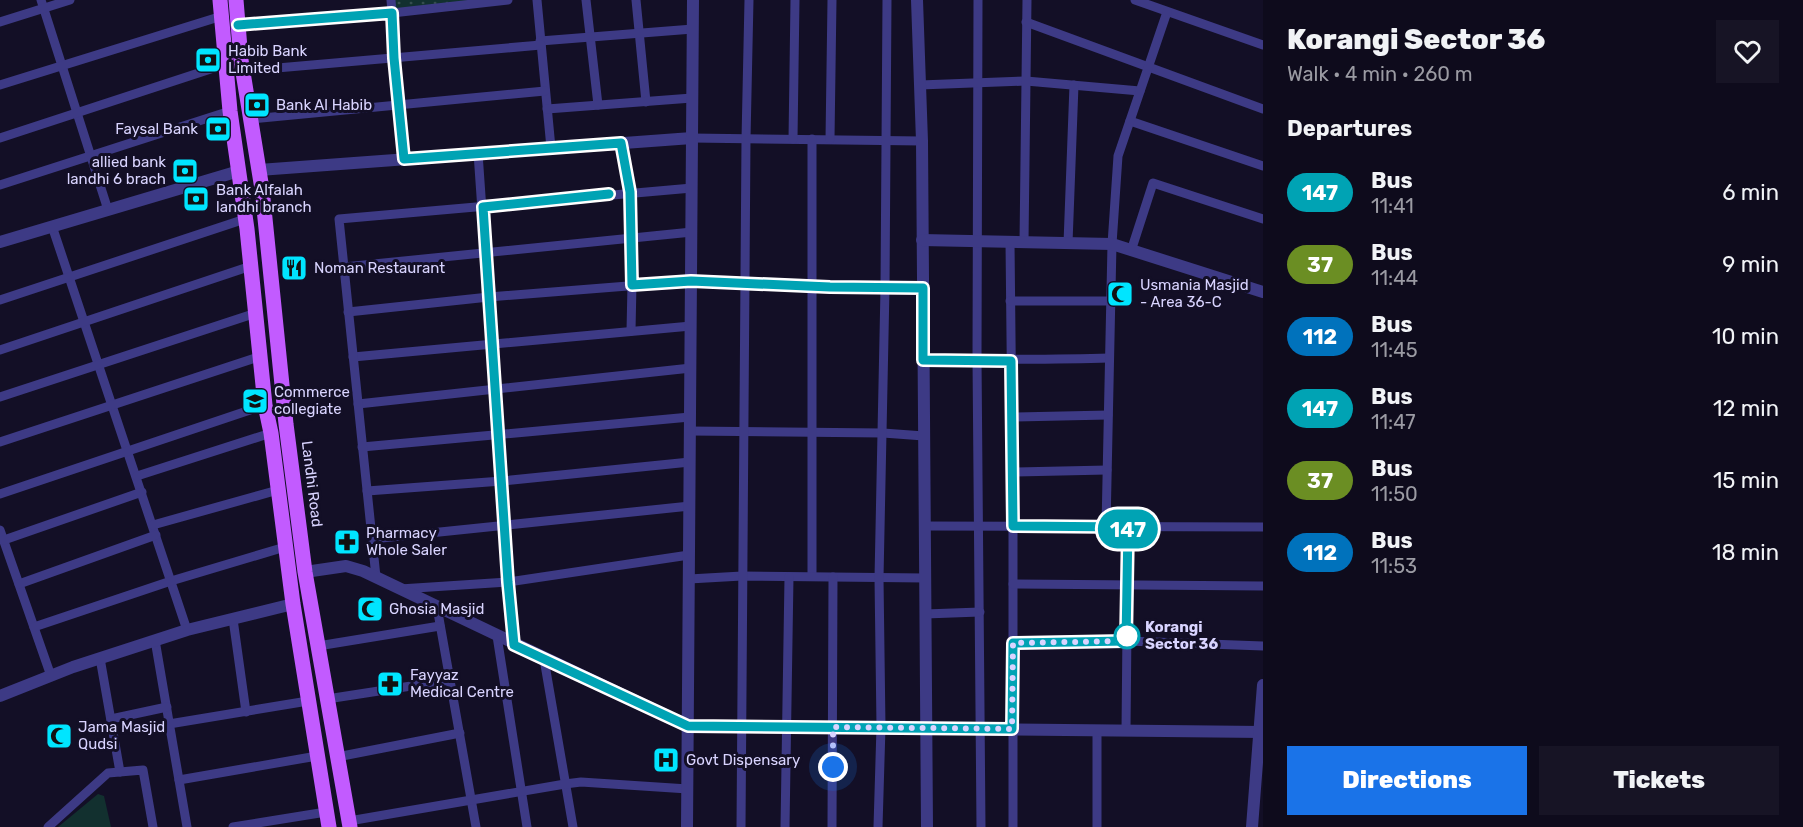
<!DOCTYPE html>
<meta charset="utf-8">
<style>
:root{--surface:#0e0b1c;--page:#171425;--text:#f1f3f6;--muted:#9b9ba3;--accent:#1a73e8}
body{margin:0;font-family:Rubik,sans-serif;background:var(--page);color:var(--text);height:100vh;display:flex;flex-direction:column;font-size:22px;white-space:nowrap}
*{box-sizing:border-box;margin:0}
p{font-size:20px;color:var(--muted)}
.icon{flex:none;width:33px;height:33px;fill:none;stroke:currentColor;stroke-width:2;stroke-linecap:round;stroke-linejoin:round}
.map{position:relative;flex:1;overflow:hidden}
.details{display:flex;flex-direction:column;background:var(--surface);width:540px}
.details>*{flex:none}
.badge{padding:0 12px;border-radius:20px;font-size:21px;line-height:39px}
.you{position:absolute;width:30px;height:30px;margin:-15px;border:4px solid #fff;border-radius:50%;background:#1a73e8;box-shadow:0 0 0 9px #1a73e833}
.map>.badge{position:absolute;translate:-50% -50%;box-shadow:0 0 0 3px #fff}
h2{padding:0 24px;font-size:22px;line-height:54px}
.round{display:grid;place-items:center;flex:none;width:63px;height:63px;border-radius:0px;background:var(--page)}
.summary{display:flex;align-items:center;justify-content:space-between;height:102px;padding:0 24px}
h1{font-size:28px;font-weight:800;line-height:45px}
.cta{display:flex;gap:12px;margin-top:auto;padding:12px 24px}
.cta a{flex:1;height:69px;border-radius:0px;background:var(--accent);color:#fff;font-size:24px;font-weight:800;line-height:69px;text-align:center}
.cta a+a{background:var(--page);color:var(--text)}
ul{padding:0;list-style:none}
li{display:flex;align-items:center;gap:18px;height:72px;padding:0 24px}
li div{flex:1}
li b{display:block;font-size:22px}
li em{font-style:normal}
li .badge{min-width:66px;font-weight:700;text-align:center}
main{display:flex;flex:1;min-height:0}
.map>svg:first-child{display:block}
</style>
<main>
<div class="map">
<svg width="1263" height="827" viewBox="0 0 1263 827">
<defs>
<pattern id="park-dots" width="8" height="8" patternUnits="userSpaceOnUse" patternTransform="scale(1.5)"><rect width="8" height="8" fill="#12302f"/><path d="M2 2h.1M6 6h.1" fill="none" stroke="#344d4e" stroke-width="1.8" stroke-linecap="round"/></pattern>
</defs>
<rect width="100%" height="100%" fill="#130f26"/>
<polygon fill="#12302f" points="98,794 104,796 111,827 58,827"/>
<polygon fill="url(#park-dots)" points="391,0 508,0 392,13"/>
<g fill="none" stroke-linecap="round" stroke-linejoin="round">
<g stroke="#3d3a85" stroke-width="9">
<polyline points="41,0 108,210"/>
<polyline points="391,0 404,159"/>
<polyline points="537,0 551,148"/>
<polyline points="586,0 598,105"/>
<polyline points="636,0 646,102"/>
<polyline points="978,0 977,359 981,827"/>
<polyline points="1135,0 1263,45"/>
<polyline points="0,22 70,0"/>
<polyline points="1026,22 1263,109"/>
<polyline points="238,25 392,13 508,0"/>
<polyline points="540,41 693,29"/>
<polyline points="243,71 541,45"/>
<polyline points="0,85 222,16"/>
<polyline points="920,85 1026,81 1140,91"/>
<polyline points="547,109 692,98"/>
<polyline points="251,119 545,91"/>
<polyline points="1130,121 1263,166"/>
<polyline points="0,138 226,64"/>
<polyline points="692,138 922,141"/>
<polyline points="793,139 795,0"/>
<polyline points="830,139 832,0"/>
<polyline points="621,143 630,192 632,284 631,331"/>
<polyline points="478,153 508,582 514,645"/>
<polyline points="0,185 230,111"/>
<polyline points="52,226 187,630"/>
<polyline points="1010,242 1013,526 1013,827"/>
<polyline points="1024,242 1027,0"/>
<polyline points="1068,243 1074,85"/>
<polyline points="1131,251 1153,183 1263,219"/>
<polyline points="344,267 692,232"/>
<polyline points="0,300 245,219"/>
<polyline points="1010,301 1110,301"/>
<polyline points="348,312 489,297 691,281 811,286 923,288"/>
<polyline points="0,350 251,266"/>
<polyline points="353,357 691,326"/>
<path d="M923,360C985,359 1047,360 1109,358"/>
<polyline points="0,397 256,313"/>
<polyline points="358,404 691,368"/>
<polyline points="1012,417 1108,415"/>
<polyline points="690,431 883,433 924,436"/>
<polyline points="0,442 261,356"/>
<polyline points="362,447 690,417"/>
<polyline points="1012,472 1107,470"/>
<polyline points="137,476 271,433"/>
<polyline points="367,491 502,481 690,462"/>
<polyline points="0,494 265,405"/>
<polyline points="153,525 278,490"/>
<polyline points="925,526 1263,527"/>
<polyline points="1106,527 1112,244 1118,156 1167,12"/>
<polyline points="0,530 51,676"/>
<polyline points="372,539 690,506"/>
<polyline points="4,540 142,492"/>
<polyline points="812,576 812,139"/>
<polyline points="376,577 339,219 692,188"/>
<polyline points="689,579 742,576 925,578"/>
<polyline points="19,584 156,535"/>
<polyline points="1013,584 1263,586"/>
<polyline points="400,589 508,582 689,555"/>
<polyline points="437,607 476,827"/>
<polyline points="925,614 980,612"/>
<polyline points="233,619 246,712"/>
<polyline points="34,627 171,581 285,547"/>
<polyline points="497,636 527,827"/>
<polyline points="155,640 187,827"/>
<polyline points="1013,643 1127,641 1263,646"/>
<polyline points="318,646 440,626"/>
<polyline points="100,658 120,772"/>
<polyline points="544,659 573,827"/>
<polyline points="327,699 450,680"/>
<polyline points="111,719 167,707"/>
<polyline points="169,724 308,701"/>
<polyline points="1097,730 1097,827"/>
<polyline points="1126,730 1128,527"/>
<polyline points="337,757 460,733"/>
<polyline points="179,780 317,756"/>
<polyline points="349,821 565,784 581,782 688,789"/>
<polyline points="48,827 108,773 143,770 153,827"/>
<polyline points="233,827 326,812"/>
<polyline points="741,827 746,139 749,0"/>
<polyline points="785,827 789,577"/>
<polyline points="832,827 833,577"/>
<polyline points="878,827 881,727 879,578 885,288 887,0"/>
</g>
<g stroke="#3d3a85" stroke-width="12">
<polyline points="917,0 922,141 927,827"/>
<polyline points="259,170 692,138"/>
<polyline points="922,240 1112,244 1263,292"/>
<polyline points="0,242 239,171"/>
<polyline points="305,572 346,566 363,571 688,726 1263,732"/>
<polyline points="0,696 73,667 187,630 293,604"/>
<polyline points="687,827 693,0"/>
<polyline points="1252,827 1263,685"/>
</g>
<g stroke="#c25bff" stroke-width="15">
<polyline points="220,0 230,111 247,229 265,405 271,433 293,604 329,827"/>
<polyline points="236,0 241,60 262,189 286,424 305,572 350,827"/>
</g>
</g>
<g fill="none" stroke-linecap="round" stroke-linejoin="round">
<defs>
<polyline id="line" points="238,25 392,13 394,58 404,159 621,143 630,192 632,285 691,281 830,287 923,288 923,360 1011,361 1013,526 1128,527 1126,641 1013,643 1012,729 688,726 514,645 508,582 483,207 609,194"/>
</defs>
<use href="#line" stroke="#fff" stroke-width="14"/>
<use href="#line" stroke="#00a3b4" stroke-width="9"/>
<polyline stroke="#d9d4ff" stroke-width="6" stroke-dasharray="0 10.8" points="833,767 833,727 1012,729 1013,643 1126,641 1127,636"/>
</g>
<defs>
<symbol id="bank-square" viewBox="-11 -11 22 22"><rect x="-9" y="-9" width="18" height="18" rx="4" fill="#00e5ff" stroke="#130f26"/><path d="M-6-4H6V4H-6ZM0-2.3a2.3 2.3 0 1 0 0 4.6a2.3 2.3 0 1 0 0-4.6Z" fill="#111"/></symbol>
<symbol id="restaurant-square" viewBox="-11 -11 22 22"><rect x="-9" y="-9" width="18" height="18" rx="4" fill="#00e5ff" stroke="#130f26"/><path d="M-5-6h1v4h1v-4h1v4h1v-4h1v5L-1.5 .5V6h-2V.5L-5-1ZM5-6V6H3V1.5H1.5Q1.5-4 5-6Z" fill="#111"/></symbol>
<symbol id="mosque-square" viewBox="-11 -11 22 22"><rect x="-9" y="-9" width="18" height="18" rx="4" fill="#00e5ff" stroke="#130f26"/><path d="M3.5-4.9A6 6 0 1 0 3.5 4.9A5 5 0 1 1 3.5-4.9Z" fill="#111"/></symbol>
<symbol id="university-square" viewBox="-11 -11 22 22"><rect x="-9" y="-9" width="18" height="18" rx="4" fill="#00e5ff" stroke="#130f26"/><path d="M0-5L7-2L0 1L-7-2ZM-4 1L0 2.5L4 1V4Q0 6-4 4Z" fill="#111"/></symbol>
<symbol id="pharmacy-square" viewBox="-11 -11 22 22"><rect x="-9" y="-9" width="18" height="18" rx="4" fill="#00e5ff" stroke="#130f26"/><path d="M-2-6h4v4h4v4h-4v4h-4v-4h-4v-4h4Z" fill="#111"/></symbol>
<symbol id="hospital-square" viewBox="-11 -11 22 22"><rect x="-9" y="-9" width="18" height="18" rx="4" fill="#00e5ff" stroke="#130f26"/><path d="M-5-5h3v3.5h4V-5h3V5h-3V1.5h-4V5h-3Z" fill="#111"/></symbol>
</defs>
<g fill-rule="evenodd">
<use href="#bank-square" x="193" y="45" width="30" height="30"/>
<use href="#bank-square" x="242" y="90" width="30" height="30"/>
<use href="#bank-square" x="203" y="114" width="30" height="30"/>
<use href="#bank-square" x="170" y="156" width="30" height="30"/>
<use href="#bank-square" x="181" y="184" width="30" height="30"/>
<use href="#restaurant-square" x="279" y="253" width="30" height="30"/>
<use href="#mosque-square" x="1105" y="279" width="30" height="30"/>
<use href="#university-square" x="240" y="386" width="30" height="30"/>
<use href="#pharmacy-square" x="332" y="527" width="30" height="30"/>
<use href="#mosque-square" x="355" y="594" width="30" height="30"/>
<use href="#pharmacy-square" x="375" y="669" width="30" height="30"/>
<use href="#mosque-square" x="44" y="721" width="30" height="30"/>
<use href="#hospital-square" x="651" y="745" width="30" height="30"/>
</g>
<circle fill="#fff" stroke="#00a3b4" stroke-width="3" cx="1127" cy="636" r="12"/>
<g text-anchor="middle" stroke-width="6" stroke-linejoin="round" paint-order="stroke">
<g font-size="15" fill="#d9d4ff" stroke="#130f26" text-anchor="start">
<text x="228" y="56">Habib Bank<tspan x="228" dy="17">Limited</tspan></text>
<text x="276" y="110">Bank Al Habib</text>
<text x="198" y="134" text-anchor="end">Faysal Bank</text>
<text x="166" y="167" text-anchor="end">allied bank<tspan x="166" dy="17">landhi 6 brach</tspan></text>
<text x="216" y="195">Bank Alfalah<tspan x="216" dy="17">landhi branch</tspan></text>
<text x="314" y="273">Noman Restaurant</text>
<text x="1140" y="290">Usmania Masjid<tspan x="1140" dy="17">- Area 36-C</tspan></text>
<text x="274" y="397">Commerce<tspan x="274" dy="17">collegiate</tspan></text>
<text x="366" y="538">Pharmacy<tspan x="366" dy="17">Whole Saler</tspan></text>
<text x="389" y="614">Ghosia Masjid</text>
<text x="410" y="680">Fayyaz<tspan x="410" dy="17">Medical Centre</tspan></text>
<text x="78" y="732">Jama Masjid<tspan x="78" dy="17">Qudsi</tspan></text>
<text x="686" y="765">Govt Dispensary</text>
</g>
<g font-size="15" fill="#d9d4ff" stroke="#130f26">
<text transform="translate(312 484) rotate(83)" y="5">Landhi Road</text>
</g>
<g font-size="15" font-weight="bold" fill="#d9d4ff" stroke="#130f26" text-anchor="start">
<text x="1145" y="632">Korangi<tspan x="1145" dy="17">Sector 36</tspan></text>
</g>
</g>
</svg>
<div class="you" style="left:833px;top:767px"></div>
<b class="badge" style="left:1128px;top:529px;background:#00a3b4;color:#fff">147</b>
</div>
<section class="details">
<div class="summary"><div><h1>Korangi Sector 36</h1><p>Walk · 4 min · 260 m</p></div><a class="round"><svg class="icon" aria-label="heart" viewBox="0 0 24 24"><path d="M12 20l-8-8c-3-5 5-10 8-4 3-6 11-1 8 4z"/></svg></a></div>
<h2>Departures</h2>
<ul>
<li><span class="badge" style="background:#00a3b4;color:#fff">147</span><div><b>Bus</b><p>11:41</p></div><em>6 min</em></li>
<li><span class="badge" style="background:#6b8e23;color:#fff">37</span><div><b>Bus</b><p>11:44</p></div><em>9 min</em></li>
<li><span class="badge" style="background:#0072bc;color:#fff">112</span><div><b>Bus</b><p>11:45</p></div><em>10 min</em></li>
<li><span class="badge" style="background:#00a3b4;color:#fff">147</span><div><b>Bus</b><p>11:47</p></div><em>12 min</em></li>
<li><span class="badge" style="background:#6b8e23;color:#fff">37</span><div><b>Bus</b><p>11:50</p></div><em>15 min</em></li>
<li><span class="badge" style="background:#0072bc;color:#fff">112</span><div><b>Bus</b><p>11:53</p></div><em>18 min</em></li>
</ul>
<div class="cta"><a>Directions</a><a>Tickets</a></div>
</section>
</main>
